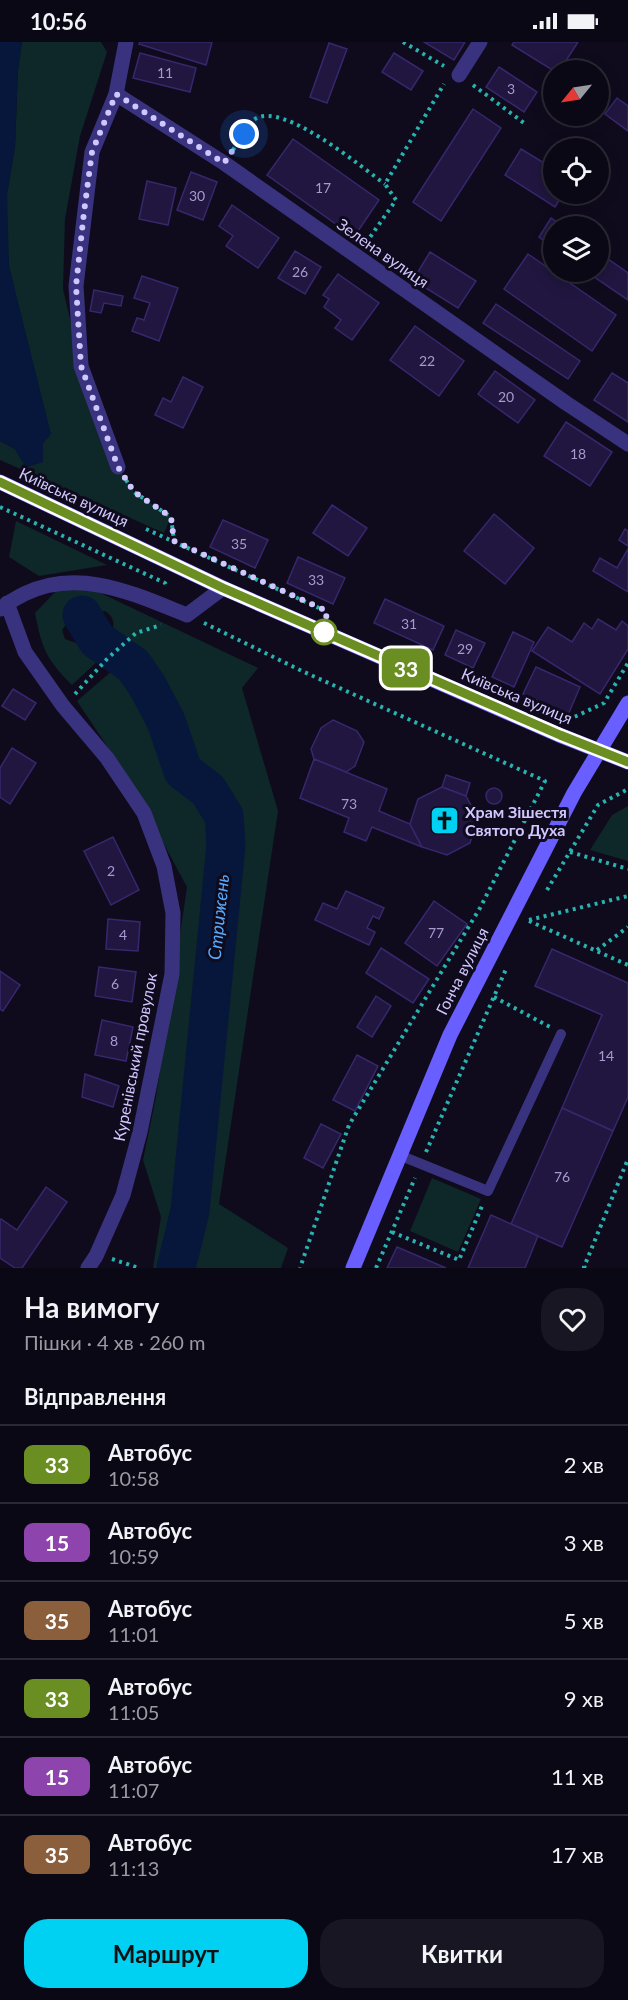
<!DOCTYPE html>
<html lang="uk">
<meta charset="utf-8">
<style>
:root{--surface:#0b0816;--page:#191623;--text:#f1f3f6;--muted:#9a9aa1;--line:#2b2935;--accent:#00d0f2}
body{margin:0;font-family:Lato,sans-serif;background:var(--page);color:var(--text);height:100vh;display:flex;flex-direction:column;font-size:22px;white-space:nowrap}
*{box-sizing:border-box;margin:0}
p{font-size:20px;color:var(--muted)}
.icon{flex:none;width:33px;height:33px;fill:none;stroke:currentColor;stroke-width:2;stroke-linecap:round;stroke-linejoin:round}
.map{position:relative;height:1226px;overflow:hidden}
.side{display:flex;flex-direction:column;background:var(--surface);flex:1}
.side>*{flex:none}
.badge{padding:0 12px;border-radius:9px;font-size:21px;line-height:39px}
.needle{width:39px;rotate:240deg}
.controls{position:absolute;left:543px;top:18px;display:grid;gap:12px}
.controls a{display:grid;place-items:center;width:66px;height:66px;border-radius:50%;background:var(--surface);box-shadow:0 3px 15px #0003,0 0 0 2px var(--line);font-size:30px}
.you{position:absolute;width:30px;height:30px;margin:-15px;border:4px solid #fff;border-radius:50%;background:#1a73e8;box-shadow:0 0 0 9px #1a73e833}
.map>.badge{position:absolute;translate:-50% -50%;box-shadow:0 0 0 3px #fff}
h2{padding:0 24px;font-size:22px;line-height:54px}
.round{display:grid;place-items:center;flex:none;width:63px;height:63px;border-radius:24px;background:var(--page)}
.head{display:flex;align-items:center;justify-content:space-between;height:102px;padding:0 24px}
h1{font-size:28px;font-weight:700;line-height:45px}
.cta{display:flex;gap:12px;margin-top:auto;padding:12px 24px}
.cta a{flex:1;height:69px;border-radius:24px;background:var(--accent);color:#111;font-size:24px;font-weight:700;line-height:69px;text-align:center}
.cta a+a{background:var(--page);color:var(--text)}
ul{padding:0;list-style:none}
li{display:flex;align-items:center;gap:18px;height:78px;padding:0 24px;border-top:2px solid var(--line)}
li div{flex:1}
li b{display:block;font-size:22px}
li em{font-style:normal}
li .badge{min-width:66px;font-weight:700;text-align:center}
.status{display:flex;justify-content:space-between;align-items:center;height:42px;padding:0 30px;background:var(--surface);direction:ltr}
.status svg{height:16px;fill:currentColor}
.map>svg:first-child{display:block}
</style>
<div class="status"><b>10:56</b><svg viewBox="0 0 49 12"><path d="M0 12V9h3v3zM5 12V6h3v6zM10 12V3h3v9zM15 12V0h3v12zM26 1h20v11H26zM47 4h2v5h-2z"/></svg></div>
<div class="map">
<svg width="628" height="1226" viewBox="0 0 628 1226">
<rect width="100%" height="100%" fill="#0f0b1d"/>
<g fill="#0e2728">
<polygon points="22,0 101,0 107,10 80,94 65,177 63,247 81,324 118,425 134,450 171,475 164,491 0,418 0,399 15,407 26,425 42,420 40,351 17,260 9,224 7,192 7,152 15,104 18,27"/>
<polygon points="16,479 107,523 39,534 9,515"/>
<path d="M90,546L258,626L242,646L278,769L219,1162L288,1206L281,1226H153L161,1175L143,1118L156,1055L187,845L127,734L77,659L141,604L124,616L104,596C116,588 117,577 105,569L70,577L62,588L65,597L79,602L91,599L102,615L72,643C46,617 42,607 35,571L58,547Z"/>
<polygon points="628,764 628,819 590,808 612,773"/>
<polygon points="432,1136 481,1157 458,1210 410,1189"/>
</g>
<polygon fill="#06173b" points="0,0 22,0 18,27 15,104 7,152 9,224 51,392 43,402 43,420 26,425 15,407 0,399"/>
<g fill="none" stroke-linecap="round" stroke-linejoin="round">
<polyline stroke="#06173b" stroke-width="39" points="82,573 97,598 133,623 147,643 166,679 183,729 208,748 224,774 226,803 190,1169 176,1226"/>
</g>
<g fill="#20163f" stroke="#37276c" stroke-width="1.5">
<polygon points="140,0 212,0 206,23 139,2"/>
<polygon points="424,0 465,0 454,18"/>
<polygon points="514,0 578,0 560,28 554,29 512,3"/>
<polygon points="329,1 347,7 327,61 310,55"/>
<polygon points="140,11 196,26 190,50 133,36"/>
<polygon points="394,11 423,29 411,48 382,30"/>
<polygon points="499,25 537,50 524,70 486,45"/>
<polygon points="617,56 628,64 628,89 605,72"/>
<polygon points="473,67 501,86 441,179 413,160"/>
<polygon points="293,97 379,158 354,195 267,133"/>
<polygon points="521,107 554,127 554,152 563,152 555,165 505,133"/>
<polygon points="191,130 217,140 203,178 177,168"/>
<polygon points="147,139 176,146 168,183 139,177"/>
<polygon points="232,163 279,196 258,226 226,204 233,194 219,184"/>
<polygon points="551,176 563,184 554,184 554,206 539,195"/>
<polygon points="295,209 321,225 305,252 278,236"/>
<polygon points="430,210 476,239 458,266 413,238"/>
<polygon points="598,210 628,231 628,258 587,230 598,230"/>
<polygon points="528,212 616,273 592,309 504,247"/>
<polygon points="338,232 379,261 352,298 335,286 341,278 324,265 329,257 323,253"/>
<polygon points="142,234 178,246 159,299 132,289 137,276 144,278 150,261 134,256"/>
<polygon points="94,248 123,254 121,264 104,261 101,271 90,269"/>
<polygon points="496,262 580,319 568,337 483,281"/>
<polygon points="415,284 464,319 439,354 390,318"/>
<polygon points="495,329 535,358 518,381 478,352"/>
<polygon points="612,331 628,341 628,380 594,358"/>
<polygon points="183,335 203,345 183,386 155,373 163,356 171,360"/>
<polygon points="566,380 612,410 590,444 544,414"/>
<polygon points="332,463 367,486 348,514 313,491"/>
<polygon points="494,472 534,506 505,542 464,509"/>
<polygon points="223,478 268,498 255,526 210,505"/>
<polygon points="625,487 628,489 628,504 619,498"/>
<polygon points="628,507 628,550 593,529 600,516 617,526"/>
<polygon points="298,515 345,536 333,562 287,541"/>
<polygon points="385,557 444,584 433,608 374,581"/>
<polygon points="598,577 616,588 622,579 628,584 628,607 600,652 532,609 548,585 572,600 584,581 592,587"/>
<polygon points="456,588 485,601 473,626 445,613"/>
<polygon points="513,590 534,600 514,645 492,635"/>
<polygon points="536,625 580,645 568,673 523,652"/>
<polygon points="13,647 36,661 25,678 2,664"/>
<polygon points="333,678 357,689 364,700 355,724 346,730 314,717 311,707 321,686"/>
<polygon points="12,706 36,721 10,762 0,755 0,726"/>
<polygon points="314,717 387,747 379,769 410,782 422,805 372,785 366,799 344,790 349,776 300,756"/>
<polygon points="446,733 470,741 466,754 442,745"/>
<polygon points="442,745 466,754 478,776 470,801 447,813 422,805 410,782 418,757"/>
<circle cx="494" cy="754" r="8"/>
<polygon points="113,795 139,848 111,863 84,809"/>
<polygon points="346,849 384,866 379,877 373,874 367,886 375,890 369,903 315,878 323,861 337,867"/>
<polygon points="434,859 467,882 437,924 405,901"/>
<polygon points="108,877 140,880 138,909 106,907"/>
<polygon points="381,906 429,937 413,961 366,931"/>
<polygon points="552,907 628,941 628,1055 613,1089 562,1066 602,973 535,944"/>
<polygon points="99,925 136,930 132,960 95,954"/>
<polygon points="0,929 20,943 3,969 0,967"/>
<polygon points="376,954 391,964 372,995 357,985"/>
<polygon points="102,978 133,985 126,1019 95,1013"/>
<polygon points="357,1013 378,1024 355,1069 333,1058"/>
<polygon points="85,1032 119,1044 113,1065 82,1055"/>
<polygon points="562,1066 613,1089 562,1205 511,1182"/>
<polygon points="321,1082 341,1092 323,1126 304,1116"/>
<polygon points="46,1145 67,1160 22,1226 15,1226 0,1216 0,1178 1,1177 17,1188"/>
<polygon points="491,1173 538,1194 525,1226 468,1226"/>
<polygon points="397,1205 446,1226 387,1226"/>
</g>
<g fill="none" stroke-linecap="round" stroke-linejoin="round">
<g stroke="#27b3b0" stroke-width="4" stroke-dasharray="3 4.5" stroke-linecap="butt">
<polyline points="403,0 444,24"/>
<polyline points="473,43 524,81"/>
<path d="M233,108C239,99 246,83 255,77C283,59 361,125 385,142"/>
<polyline points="366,201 396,158 385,142 444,42"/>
<polyline points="126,438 134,450 171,475 174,499"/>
<polyline points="0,465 165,541 167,545"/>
<polyline points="146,487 319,566"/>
<polyline points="204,581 302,629 545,739 480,866 349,1083 300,1226"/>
<polyline points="75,652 107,617 136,591 161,583"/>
<polyline points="568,678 604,661 628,621"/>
<polyline points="570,810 628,827"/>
<polyline points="547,848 598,763 628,747"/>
<polyline points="529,878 628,854"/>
<polyline points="529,879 628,923"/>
<polyline points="597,908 628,885"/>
<polyline points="494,955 550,985"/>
<polyline points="426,1110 506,927"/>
<polyline points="392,1190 459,1218 482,1164"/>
<polyline points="112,1217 139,1226"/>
<polyline points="376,1226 415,1136"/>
<polyline points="586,1226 584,1225 628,1117"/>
</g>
<polyline stroke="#39337f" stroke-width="10" points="399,1113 488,1149 561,992"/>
<g stroke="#39337f" stroke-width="15">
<polyline points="459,33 480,0"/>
<polyline points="116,52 224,121 566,361 628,402"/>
<polyline points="118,425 81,324 76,244 92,110 116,52 126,0"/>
<polyline points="7,561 25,610 63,664 107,716 144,771 164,824 173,871 172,932 140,1090 123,1153 96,1214 88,1226"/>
<path d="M1,567C8,560 15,557 24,552C79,525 134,552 187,573L223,546"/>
</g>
<g stroke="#695eff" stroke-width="15">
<polyline points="0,440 223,546 559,693 628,720"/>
<polyline points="353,1226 450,993 574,751 628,661"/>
</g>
</g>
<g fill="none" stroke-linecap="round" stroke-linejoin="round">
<defs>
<polyline id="line" points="0,440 223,546 560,693 628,720"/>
</defs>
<use href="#line" stroke="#fff" stroke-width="14"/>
<use href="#line" stroke="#6b8e23" stroke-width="9"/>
<polyline stroke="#d0c7ff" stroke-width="6" stroke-dasharray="0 10.8" points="244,92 224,121 116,52 92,110 84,170 76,244 81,324 118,425 134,450 171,475 174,499 327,569 324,590"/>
</g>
<defs>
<symbol id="church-square" viewBox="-11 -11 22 22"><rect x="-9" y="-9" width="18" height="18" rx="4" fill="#00d0f2" stroke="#0f0b1d"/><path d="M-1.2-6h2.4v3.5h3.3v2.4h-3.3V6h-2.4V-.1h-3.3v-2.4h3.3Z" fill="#111"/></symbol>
</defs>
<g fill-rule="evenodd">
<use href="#church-square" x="428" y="762" width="33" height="33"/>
</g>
<circle fill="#fff" stroke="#6b8e23" stroke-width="3" cx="324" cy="590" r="12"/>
<g text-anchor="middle" stroke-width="6" stroke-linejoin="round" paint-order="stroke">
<g font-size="14" fill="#a49bcf">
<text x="165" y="36">11</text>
<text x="511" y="52">3</text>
<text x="323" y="151">17</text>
<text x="197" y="159">30</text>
<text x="300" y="235">26</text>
<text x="427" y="324">22</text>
<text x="506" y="360">20</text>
<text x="578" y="417">18</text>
<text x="239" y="507">35</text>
<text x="316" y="543">33</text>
<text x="409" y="587">31</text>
<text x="465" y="612">29</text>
<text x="349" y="767">73</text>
<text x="111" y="834">2</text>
<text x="436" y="896">77</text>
<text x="123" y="898">4</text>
<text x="115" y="947">6</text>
<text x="114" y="1004">8</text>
<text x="606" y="1019">14</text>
<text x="562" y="1140">76</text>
</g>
<g font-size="16" fill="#d0c7ff" stroke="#0f0b1d">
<text transform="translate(383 211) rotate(35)" y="6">Зелена вулиця</text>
<text transform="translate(74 455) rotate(25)" y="6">Київська вулиця</text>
<text transform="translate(517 654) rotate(23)" y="6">Київська вулиця</text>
<text transform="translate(462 929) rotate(-63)" y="6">Гонча вулиця</text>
<text transform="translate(135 1015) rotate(-79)" y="6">Куренівський провулок</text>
</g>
<g font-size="16" font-weight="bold" fill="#d0c7ff" stroke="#0f0b1d" text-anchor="start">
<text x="465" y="776">Храм Зішестя<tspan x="465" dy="18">Святого Духа</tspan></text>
</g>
<g font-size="18" font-style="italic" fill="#5af" stroke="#0f0b1d">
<text transform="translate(219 875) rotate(-84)" y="6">Стрижень</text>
</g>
</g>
</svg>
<div class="controls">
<a><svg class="needle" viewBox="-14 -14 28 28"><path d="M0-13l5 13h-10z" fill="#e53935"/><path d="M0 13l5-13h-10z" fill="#9a9aa1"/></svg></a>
<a><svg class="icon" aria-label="locate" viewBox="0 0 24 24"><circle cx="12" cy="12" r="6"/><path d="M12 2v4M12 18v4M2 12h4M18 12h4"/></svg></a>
<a><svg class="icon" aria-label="layers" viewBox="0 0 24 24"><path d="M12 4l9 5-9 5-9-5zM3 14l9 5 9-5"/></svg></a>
</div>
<div class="you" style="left:244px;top:92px"></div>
<b class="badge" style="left:406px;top:626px;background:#6b8e23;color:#fff">33</b>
</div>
<section class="side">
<div class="head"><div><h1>На вимогу</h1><p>Пішки · 4 хв · 260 m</p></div><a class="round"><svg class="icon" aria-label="heart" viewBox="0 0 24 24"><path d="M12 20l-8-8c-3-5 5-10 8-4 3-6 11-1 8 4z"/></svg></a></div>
<h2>Відправлення</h2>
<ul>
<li><span class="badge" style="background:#6b8e23;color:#fff">33</span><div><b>Автобус</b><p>10:58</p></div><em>2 хв</em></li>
<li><span class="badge" style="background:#8e44ad;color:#fff">15</span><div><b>Автобус</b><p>10:59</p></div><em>3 хв</em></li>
<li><span class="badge" style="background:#8b5e3c;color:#fff">35</span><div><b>Автобус</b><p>11:01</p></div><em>5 хв</em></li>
<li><span class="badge" style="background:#6b8e23;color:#fff">33</span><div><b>Автобус</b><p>11:05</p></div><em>9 хв</em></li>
<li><span class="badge" style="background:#8e44ad;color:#fff">15</span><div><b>Автобус</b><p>11:07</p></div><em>11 хв</em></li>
<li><span class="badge" style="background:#8b5e3c;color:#fff">35</span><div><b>Автобус</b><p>11:13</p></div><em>17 хв</em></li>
</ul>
<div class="cta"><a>Маршрут</a><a>Квитки</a></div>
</section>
